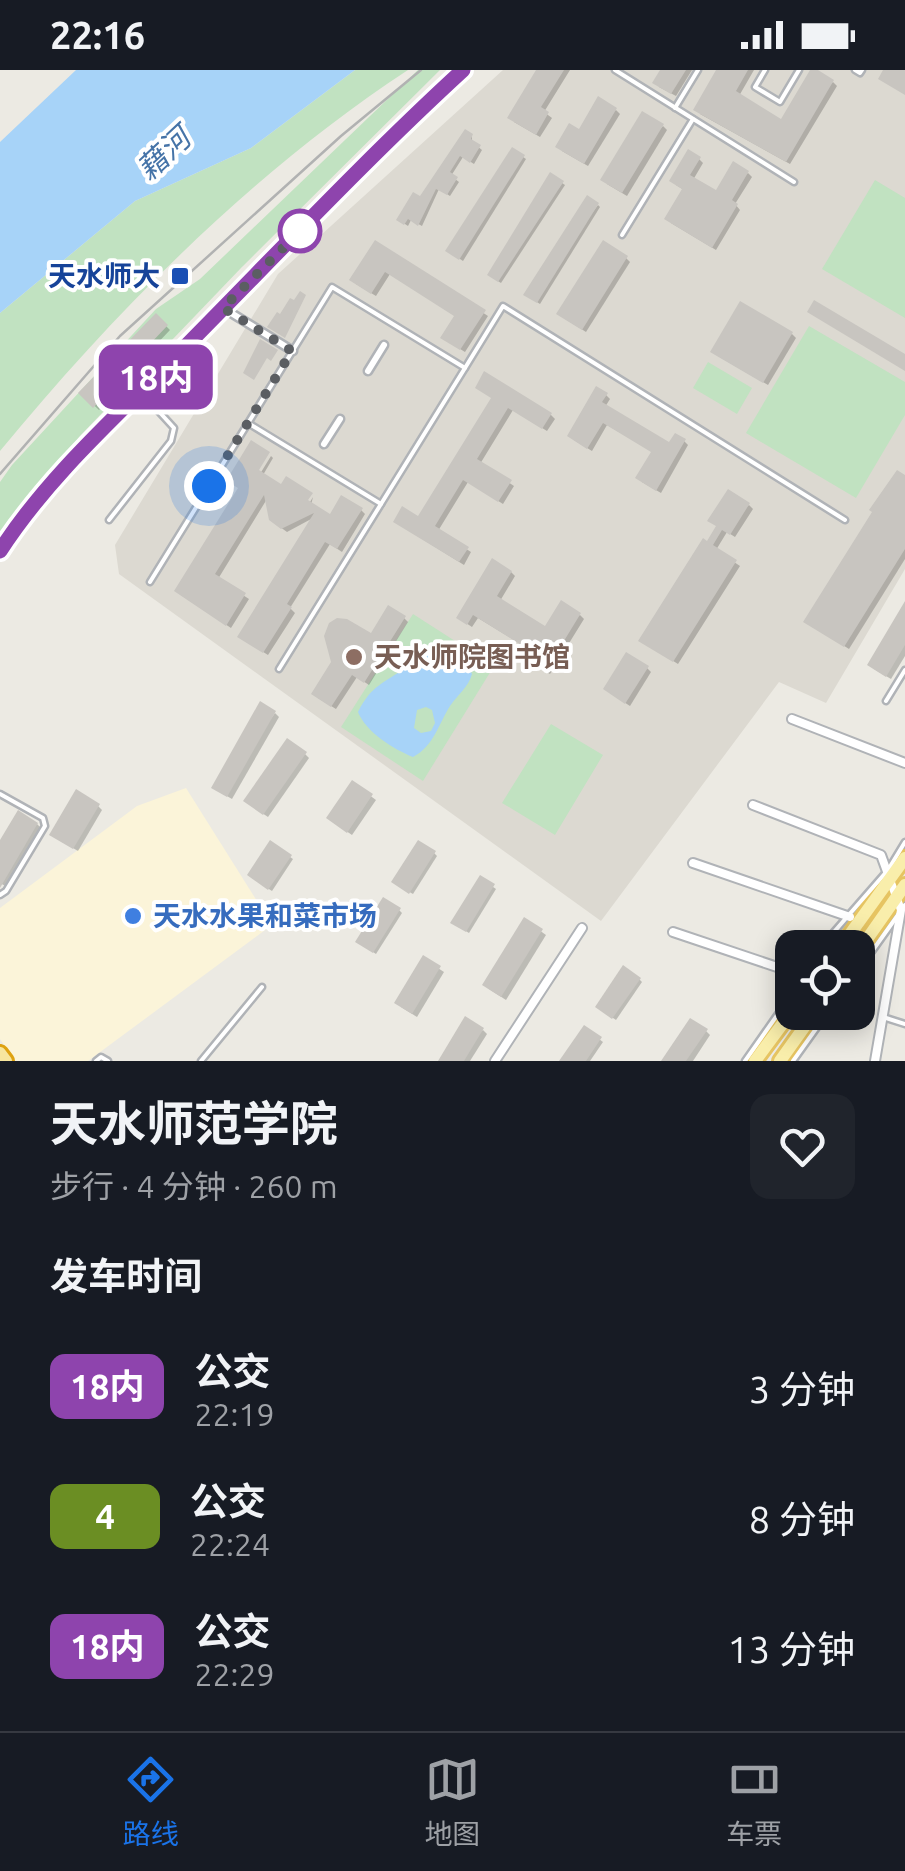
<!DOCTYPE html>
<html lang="zh">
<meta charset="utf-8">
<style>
:root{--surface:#171b24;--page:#20242c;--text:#f1f3f6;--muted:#9ea1a6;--line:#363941;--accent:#1a73e8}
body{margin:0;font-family:Ubuntu,"Noto Sans SC",sans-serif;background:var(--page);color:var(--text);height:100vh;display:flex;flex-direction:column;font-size:38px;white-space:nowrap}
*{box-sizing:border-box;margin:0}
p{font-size:32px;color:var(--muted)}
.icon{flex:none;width:55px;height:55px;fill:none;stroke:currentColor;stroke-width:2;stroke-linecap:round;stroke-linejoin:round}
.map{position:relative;height:991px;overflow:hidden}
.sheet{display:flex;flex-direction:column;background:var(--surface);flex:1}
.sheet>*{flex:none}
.badge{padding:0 20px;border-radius:15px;font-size:35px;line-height:65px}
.tools{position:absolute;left:775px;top:860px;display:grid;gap:20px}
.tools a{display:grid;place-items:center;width:100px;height:100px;border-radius:20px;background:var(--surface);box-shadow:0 5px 25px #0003;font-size:50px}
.you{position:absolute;width:50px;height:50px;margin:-25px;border:8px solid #fff;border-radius:50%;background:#1a73e8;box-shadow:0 0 0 15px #1a73e833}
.map>.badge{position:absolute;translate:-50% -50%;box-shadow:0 0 0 5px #fff}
h2{padding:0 50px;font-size:38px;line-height:90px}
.round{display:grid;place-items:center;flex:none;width:105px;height:105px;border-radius:20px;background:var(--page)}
.summary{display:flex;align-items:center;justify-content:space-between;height:170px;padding:0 50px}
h1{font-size:48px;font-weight:700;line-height:75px}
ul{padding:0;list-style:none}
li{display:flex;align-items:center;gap:30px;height:130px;padding:0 50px}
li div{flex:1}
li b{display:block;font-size:38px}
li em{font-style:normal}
li .badge{min-width:110px;font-weight:700;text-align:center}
.status{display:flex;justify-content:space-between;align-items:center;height:70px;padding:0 50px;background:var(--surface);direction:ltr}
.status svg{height:28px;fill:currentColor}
.tabs{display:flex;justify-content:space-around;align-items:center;height:140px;border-top:2px solid var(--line);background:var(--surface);font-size:28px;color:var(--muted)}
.tabs a{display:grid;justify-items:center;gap:5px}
.tabs .active{color:var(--accent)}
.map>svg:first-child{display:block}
</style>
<div class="status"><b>22:16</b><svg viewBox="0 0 49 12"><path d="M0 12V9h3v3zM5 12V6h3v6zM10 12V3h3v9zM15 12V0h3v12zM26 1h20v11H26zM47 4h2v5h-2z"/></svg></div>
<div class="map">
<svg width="905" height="991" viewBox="0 0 905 991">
<rect width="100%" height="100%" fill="#eceae3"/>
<polygon fill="#fbf4d9" points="186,718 272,855 88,991 15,991 0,969 0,838 137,736"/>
<polygon fill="#dcd9d1" points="503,0 905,0 905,499 826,633 779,612 601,851 119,504 115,475 278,204"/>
<g fill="#c1e2c1">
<path d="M355,0H408C254,101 117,239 0,381V243L135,131L251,78Z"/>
<polygon points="418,0 440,0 241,198 80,366 0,466 0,412 12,395 156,239 200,209"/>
<polygon points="875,110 905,128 905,248 822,199"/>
<polygon points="809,256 905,312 905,345 856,428 746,363"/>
<polygon points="708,292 752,318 737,344 693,318"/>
<polygon points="413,544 494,596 423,711 341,657"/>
<polygon points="551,654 603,685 555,765 502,733"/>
</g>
<g fill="#a7d3f8" fill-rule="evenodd">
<polygon points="76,0 355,0 251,78 135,131 0,243 0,72"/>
<path d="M434,580L469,598L472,604C468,618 458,624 450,636C438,655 434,676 413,687C393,679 366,662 358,642C372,614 384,614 406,597C416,589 421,583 434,580ZM426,637L432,640L435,653L431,661L421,663L414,658L417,640Z"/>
</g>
<g fill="#0003">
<polygon points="539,0 570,0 544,42 552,48 540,67 514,52"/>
<polygon points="663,0 692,0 676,26 659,17"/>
<polygon points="719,0 754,0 739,26 782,52 833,12 837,16 790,94 700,44"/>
<polygon points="616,40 620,44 588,96 562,81 580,62"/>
<polygon points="663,56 667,60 627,126 607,114"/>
<polygon points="472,66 472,72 482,80 474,94 463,87 451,106 459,112 450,126 439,119 422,156 411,150 408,156 402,152"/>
<polygon points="523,87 526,89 463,191 451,183"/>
<polygon points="699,89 703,93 693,110 717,124 748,103 752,107 735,134 740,140 716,180 671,153 684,120 676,115"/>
<polygon points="562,113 565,115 501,213 493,208"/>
<polygon points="598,135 600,137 540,234 529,227"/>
<polygon points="376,173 488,246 465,282 447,271 457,246 390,204 376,226 356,214"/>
<polygon points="626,188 630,192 586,262 564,248"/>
<polygon points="156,246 170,260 152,279 155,282 99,340 81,323"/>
<polygon points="792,264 796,268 768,315 718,286"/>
<polygon points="606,325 610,329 605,337 670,376 684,371 688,375 661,423 642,412 654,382 607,355 592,381 574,370"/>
<polygon points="493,328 551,345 555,349 547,361 513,340 480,394 514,416 503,434 468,412 438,461 471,482 464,495 400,455 419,450"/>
<polygon points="271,386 273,388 263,405 304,442 313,427 311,435 331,447 361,440 365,444 342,482 330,474 290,538 295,543 268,585 244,570 313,448 287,462 276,454 267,429 218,509 249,529 231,558 181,525 251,409 255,412"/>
<polygon points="905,408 905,489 849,579 811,555"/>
<polygon points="749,435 753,439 735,467 727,462 716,480 740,496 678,594 646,574 718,457"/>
<polygon points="511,502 515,506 500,531 546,559 580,545 584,549 550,604 541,599 542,587 478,548 472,557 463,551"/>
<polygon points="905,536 905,586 891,609 874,599"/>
<polygon points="404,548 408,552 369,615 357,607 336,639 318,628 334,592"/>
<polygon points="647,598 651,602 630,636 610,623"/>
<polygon points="275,643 279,647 232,729 218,721"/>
<polygon points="305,684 309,688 268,747 250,735"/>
<polygon points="353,713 376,730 352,765 333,752"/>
<polygon points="98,736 102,740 78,781 56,768"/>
<polygon points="37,754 41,758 7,817 0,813 0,775"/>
<polygon points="434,783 437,786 413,824 397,815"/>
<polygon points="290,787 293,789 272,821 252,808"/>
<polygon points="480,808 496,819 469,863 456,855"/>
<polygon points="399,840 402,843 376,884 361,874"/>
<polygon points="525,850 546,865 506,930 489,919"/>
<polygon points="424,889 444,902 417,947 401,937"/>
<polygon points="639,909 642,912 616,950 600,939"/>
<polygon points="584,958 603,972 590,991 562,991"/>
<polygon points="483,960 487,964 470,991 441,991"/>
<polygon points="706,961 710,965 693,991 664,991"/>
</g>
<g fill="#c8c5c0">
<polygon points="536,0 564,0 541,37 549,42 536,65 507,48"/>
<polygon points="660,0 686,0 671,24 652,13"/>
<polygon points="716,0 748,0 736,21 781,49 810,0 818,0 834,10 786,92 693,40"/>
<polygon points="883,0 905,0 905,25 878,9"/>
<polygon points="598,26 617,38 584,94 555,77 569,53 579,59"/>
<polygon points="642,41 664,54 622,123 600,110"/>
<polygon points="465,59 473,64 471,69 481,75 470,93 460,86 450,102 458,107 447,125 436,119 418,156 408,149 404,155 396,150 413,122 420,126"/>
<polygon points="512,77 525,85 459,190 445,181"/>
<polygon points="688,79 701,87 690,105 716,120 733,91 749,101 732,130 738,134 712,178 664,149 682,119 669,111"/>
<polygon points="550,102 564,111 498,212 487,205"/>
<polygon points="587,125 599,133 537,233 523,225"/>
<polygon points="375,170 486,240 460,280 440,268 454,246 385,202 371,224 349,210"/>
<polygon points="603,170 628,186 582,260 556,244"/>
<polygon points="300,221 306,225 285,268 267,257 277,242 280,244 290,228 294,230"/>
<polygon points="814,230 905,284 905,301 807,242"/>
<polygon points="740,231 793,262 763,313 710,282"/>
<polygon points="156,243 168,255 150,274 153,276 93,338 78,323"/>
<polygon points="260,269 278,280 271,291 267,288 254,310 243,303"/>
<polygon points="484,301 552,343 542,359 508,338 477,389 512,410 498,432 463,410 435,456 469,477 459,492 393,452 402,436 418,446 491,328 475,318"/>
<polygon points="596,316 608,323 602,332 669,372 675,363 686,369 656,421 635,408 651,382 603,353 587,379 567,366"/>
<polygon points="251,370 270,382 259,400 281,414 286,406 313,423 308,430 330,444 341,425 363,438 337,479 325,472 287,534 292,537 263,583 237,567 314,443 281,459 269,450 264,425 215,504 246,523 226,556 174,521 238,418 226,411"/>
<polygon points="897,400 905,405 905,479 844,577 803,552 872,442 869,440"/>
<polygon points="728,419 750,433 730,465 722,460 713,475 737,490 673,592 638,571 703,468 707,471 716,456 707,451"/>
<polygon points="492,488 512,501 497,526 545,556 561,530 581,543 545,602 534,595 539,586 473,545 467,555 456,548"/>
<polygon points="905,531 905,575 886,607 867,595"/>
<polygon points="388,535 406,546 364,613 352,605 331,637 311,624 331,592 324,566 329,553 337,548 347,549 371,563"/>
<polygon points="626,582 649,596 625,634 603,619"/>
<polygon points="260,631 276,641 227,727 211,718"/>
<polygon points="287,668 307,682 263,745 243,731"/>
<polygon points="352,710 373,724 347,763 326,748"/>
<polygon points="76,719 100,734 73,779 49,765"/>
<polygon points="18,740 38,753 0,818 0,770"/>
<polygon points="270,770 292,785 268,820 247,805"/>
<polygon points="418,770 436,781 409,824 391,812"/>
<polygon points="480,805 495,814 466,862 450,853"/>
<polygon points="383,827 401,838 373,883 355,872"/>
<polygon points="524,847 543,859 501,927 482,915"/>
<polygon points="423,885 441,896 412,944 394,933"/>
<polygon points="623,895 641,908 612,949 595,937"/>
<polygon points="465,946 484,958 464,991 438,991"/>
<polygon points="690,948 708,959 686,991 661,991"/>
<polygon points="584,955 602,967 586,991 559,991"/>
</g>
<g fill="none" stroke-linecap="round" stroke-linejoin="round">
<defs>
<g id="service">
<polyline points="615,0 794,112"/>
<polyline points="765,0 755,17 780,32 799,0"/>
<polyline points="855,0 860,3 862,0"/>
<polyline points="675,38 698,0"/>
<polyline points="622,165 693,49"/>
<polyline points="465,298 503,236 845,450"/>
<polyline points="109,450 171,371 174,358 141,322"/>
<path d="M150,512C211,413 272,315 332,217L465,298L381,434L248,353"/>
<polyline points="279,599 381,434"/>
<polyline points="886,631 905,600"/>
<polyline points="0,724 43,748 45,756 6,821 0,825"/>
<polyline points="820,878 888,800 905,772"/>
<polyline points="858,901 905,835"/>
<polyline points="883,947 905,954"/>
<polyline points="96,991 101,987 108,991"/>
<polyline points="201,991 262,917"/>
<polyline points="745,991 792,924"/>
<polyline points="793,991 828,942"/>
</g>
<g id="pedestrian">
<polyline points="223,238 293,281"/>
<polyline points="368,301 384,275"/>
<polyline points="324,374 340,349"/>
</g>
<g id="minor">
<polyline points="792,649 905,693"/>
<polyline points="753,735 881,785 901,840 875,991"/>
<polyline points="693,793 850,847"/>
<polyline points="673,862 792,902"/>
<polyline points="495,991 582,858"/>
</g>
<path id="secondary" d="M0,481C51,404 124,339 189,273C279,181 368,87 463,0"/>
<g id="primary">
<polyline points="840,878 905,788"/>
<polyline points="858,882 905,815"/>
<polyline points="755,991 792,941"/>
<polyline points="780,991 815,942"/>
</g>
<polyline id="trunk" points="0,983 6,991"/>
</defs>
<use href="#service" stroke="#b0b3b7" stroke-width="9"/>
<use href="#pedestrian" stroke="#b0b3b7" stroke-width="11"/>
<use href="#minor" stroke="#b0b3b7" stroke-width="12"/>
<use href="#secondary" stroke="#afb2b7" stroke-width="16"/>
<use href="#primary" stroke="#e6c462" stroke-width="18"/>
<use href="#trunk" stroke="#dea211" stroke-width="18"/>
<use href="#service" stroke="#fff" stroke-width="4"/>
<use href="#pedestrian" stroke="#fff" stroke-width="6"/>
<use href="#minor" stroke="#fff" stroke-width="8"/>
<use href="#secondary" stroke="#fff" stroke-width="11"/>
<use href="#primary" stroke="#f9eeab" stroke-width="12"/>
<use href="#trunk" stroke="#f7e69e" stroke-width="12"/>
<polyline stroke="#b1b2b2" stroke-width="2.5" points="0,404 120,266 341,66 421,0"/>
</g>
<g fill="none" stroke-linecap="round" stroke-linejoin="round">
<defs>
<path id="line" d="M0,481C49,405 120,343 183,279C276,185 366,89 463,0"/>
</defs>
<use href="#line" stroke="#fff" stroke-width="22"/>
<use href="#line" stroke="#8e44ad" stroke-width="15"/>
<polyline stroke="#5b5e62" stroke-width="10" stroke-dasharray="0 18" points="209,416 292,281 223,238 306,155 300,161"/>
</g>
<circle fill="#fff" stroke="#8e44ad" stroke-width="5" cx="300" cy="161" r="20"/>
<rect fill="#1a4fb4" stroke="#fff" stroke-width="4" x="170" y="196" width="20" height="20" rx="5"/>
<circle fill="#8d6e63" stroke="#fff" stroke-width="4" cx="354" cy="587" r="10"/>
<circle fill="#3f7fe0" stroke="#fff" stroke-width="4" cx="133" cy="846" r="10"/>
<g text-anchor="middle" stroke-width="8" stroke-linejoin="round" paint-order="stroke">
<g font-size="28" font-weight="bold" fill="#164399" stroke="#fff" text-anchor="end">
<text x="160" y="216">天水师大</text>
</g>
<g font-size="28" font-weight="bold" fill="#785e54" stroke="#fff" text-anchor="start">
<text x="374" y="597">天水师院图书馆</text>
</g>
<g font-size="28" font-weight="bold" fill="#366cbe" stroke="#fff" text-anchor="start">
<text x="153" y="856">天水水果和菜市场</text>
</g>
<g font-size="30" font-style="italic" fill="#4674a8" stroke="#fff">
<text transform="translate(164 84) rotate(-43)" y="10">藉河</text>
</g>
</g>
</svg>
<div class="tools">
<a><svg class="icon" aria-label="locate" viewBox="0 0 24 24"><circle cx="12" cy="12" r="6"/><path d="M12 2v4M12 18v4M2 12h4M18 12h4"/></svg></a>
</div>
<div class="you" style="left:209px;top:416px"></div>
<b class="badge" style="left:156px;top:307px;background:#8e44ad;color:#fff">18内</b>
</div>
<section class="sheet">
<div class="summary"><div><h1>天水师范学院</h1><p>步行 · 4 分钟 · 260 m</p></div><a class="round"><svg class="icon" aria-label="heart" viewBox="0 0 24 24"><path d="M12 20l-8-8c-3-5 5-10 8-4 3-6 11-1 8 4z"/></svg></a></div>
<h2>发车时间</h2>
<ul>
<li><span class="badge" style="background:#8e44ad;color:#fff">18内</span><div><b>公交</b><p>22:19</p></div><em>3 分钟</em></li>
<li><span class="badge" style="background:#6b8e23;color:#fff">4</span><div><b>公交</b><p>22:24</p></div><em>8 分钟</em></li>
<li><span class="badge" style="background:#8e44ad;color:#fff">18内</span><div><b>公交</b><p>22:29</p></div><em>13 分钟</em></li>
</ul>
</section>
<nav class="tabs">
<a class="active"><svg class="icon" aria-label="directions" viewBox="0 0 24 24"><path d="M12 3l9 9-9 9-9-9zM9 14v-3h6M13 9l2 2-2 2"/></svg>路线</a>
<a><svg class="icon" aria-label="map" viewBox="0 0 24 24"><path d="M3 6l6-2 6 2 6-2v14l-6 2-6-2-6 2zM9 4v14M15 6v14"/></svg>地图</a>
<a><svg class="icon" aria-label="tickets" viewBox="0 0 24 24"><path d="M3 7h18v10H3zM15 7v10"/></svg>车票</a>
</nav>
